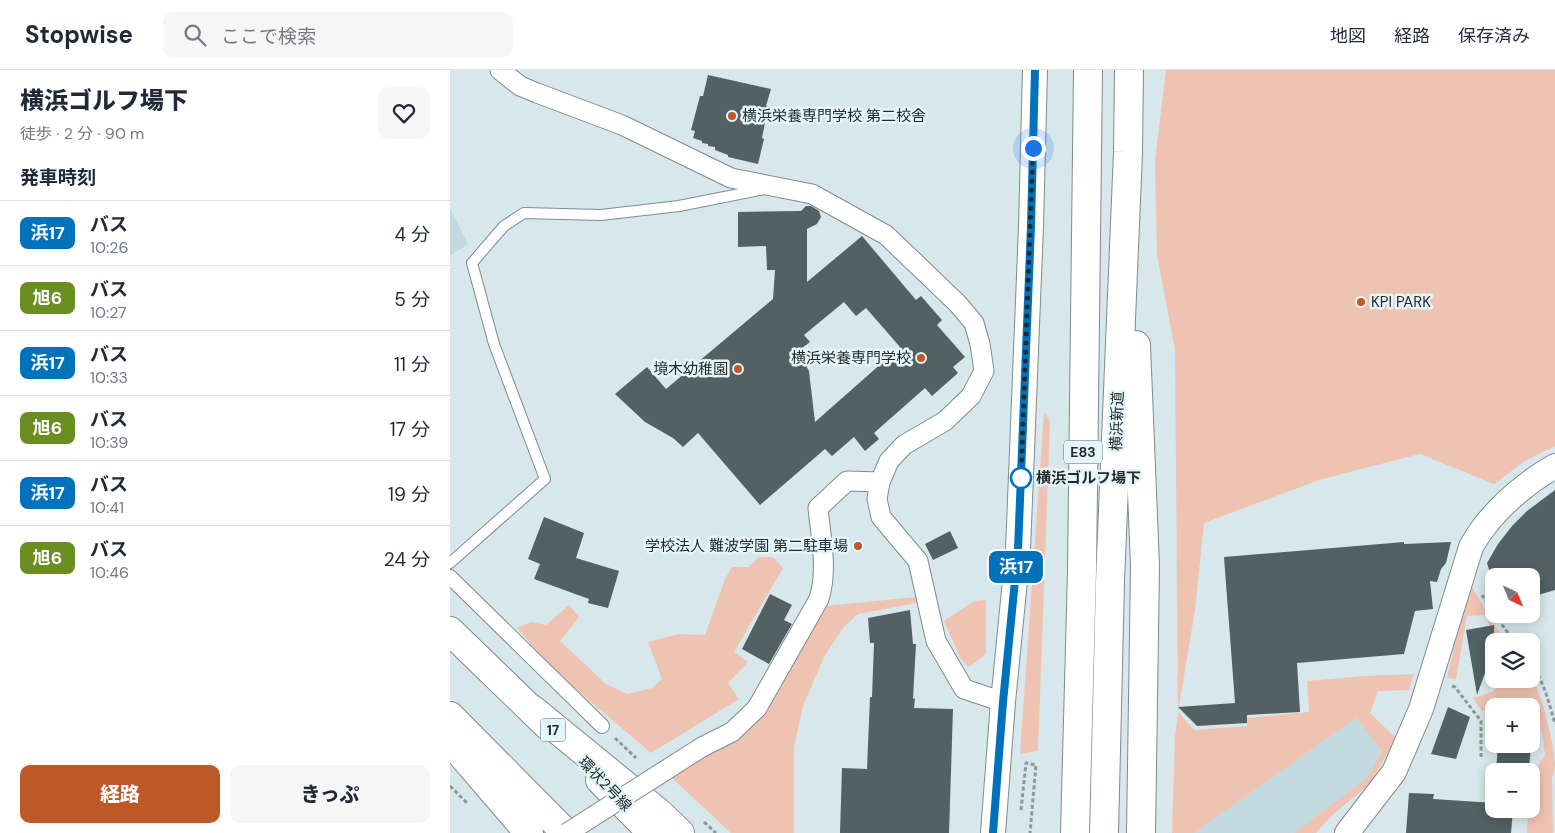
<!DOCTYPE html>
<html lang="ja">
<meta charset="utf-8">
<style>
:root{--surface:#fff;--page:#f6f6f7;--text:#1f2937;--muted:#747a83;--line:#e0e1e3;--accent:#bd5827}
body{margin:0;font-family:"DM Sans","Noto Sans JP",sans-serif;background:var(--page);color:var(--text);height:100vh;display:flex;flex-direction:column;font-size:19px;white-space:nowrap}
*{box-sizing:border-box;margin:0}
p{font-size:16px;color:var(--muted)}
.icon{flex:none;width:28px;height:28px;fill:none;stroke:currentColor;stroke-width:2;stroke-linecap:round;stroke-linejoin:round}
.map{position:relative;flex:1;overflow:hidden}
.drawer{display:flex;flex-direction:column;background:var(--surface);width:450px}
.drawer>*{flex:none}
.badge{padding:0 10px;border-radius:8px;font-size:18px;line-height:32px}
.needle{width:32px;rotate:136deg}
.fabs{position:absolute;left:1035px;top:498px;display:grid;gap:10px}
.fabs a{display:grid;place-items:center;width:55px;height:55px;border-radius:10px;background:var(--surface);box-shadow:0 2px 12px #0003;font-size:25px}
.you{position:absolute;width:25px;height:25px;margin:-12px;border:4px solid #fff;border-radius:50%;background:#1a73e8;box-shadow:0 0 0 8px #1a73e833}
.map>.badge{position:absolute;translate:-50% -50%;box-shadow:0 0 0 2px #fff}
h2{padding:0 20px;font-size:19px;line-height:45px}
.round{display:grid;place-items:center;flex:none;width:52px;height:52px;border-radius:10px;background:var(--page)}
.head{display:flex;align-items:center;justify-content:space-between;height:85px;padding:0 20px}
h1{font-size:24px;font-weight:800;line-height:38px}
.action{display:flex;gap:10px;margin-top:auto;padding:10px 20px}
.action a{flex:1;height:58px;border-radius:10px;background:var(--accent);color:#fff;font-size:20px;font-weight:800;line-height:58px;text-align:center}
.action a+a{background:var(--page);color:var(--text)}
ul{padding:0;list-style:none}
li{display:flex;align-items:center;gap:15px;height:65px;padding:0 20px;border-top:1px solid var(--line)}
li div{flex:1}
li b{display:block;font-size:19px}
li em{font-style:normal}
li .badge{min-width:55px;font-weight:700;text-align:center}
header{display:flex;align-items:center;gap:30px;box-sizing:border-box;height:70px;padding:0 25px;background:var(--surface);border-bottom:1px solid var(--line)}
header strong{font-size:24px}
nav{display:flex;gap:28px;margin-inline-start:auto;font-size:18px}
.search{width:350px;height:45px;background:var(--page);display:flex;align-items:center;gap:12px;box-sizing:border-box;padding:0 18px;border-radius:10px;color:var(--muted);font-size:19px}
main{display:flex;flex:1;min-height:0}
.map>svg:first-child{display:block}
</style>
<header>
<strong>Stopwise</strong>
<div class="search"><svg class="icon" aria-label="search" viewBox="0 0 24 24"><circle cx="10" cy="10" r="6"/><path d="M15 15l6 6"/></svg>ここで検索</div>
<nav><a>地図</a><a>経路</a><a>保存済み</a></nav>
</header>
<main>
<section class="drawer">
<div class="head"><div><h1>横浜ゴルフ場下</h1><p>徒歩 · 2 分 · 90 m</p></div><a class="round"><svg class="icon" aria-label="heart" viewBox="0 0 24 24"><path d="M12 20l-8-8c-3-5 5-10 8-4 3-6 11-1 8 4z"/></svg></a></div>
<h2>発車時刻</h2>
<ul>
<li><span class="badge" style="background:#0072bc;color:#fff">浜17</span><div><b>バス</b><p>10:26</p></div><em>4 分</em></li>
<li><span class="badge" style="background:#6b8e23;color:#fff">旭6</span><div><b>バス</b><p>10:27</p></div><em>5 分</em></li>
<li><span class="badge" style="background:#0072bc;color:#fff">浜17</span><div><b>バス</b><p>10:33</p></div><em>11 分</em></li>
<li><span class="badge" style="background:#6b8e23;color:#fff">旭6</span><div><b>バス</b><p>10:39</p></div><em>17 分</em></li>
<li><span class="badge" style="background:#0072bc;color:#fff">浜17</span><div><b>バス</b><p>10:41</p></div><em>19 分</em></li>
<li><span class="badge" style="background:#6b8e23;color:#fff">旭6</span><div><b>バス</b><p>10:46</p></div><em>24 分</em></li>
</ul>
<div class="action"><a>経路</a><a>きっぷ</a></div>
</section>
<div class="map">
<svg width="1105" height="763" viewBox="0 0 1105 763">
<rect width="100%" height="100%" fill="#d7e7eb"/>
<g fill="#c1dae0">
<polygon points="0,138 18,174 0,186"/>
<polygon points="906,648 932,680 917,709 844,763 744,763"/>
</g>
<g fill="#efc3b1">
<polygon points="716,0 1105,0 1105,376 1075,391 1044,414 970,384 872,409 754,453 745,540 728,642 744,660 797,656 797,648 859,642 857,611 915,606 964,604 959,620 928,621 920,643 946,668 920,714 881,746 866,763 844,763 916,709 932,681 906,648 744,763 722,763 725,667 728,642 725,280 707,185 705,91"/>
<polygon points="594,342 600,351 588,681 570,684"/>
<polygon points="309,487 323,487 333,498 284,582 298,592 278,613 289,629 201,683 100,597 67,558 81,552 96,555 119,535 129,547 110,571 156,614 177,624 202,618 212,609 198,572 229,564 255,565 275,509 282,497 299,497"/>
<polygon points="1022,517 1045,556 1057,571 1046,571 1035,545 1017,546 1006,609 997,608 1011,545"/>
<polygon points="466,527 466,533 408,544 393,558 374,587 353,636 344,677 344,763 281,763 222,708 287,667 376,536"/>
<polygon points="536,530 536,584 519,597 511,589 494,551 524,531"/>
<path d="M1081,606C1092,624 1105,676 1105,697C1105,701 1103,704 1102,708L1103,763H1077L1078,739H1081V717H1085C1085,704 1087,695 1095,685L1092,663L1085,636H1044V640L1032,641L1023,628L1042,622L1055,609H1081Z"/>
</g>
<g fill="#536165" fill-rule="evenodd">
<polygon points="258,5 321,19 316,36 318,37 312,68 314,69 308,94 278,87 278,85 265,80 265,77 258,76 258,74 252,73 252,71 243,68 245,61 241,60 250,26 253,26"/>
<path d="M356,136H361L369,141L371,147L367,154L357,159V212L412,166L466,230L471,226L492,250L487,255L515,287L503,297L508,303L482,326L475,318L424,363L429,369L415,381L404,367L382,386L375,379L310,435L248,363L233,377L223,368L195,352L165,324L197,297L216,319L323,229L325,200H317L316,176L288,177V142L351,141ZM394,232L406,246L416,238L450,277L365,352L359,301L348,281L360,272L354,265Z"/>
<polygon points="1105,420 1105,520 1081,527 1081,506 1041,506 1037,493 1048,474 1062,456 1077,441"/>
<polygon points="94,447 134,463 126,488 169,501 158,538 138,533 139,529 84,509 90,494 78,489"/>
<polygon points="500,461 508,478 483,490 475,474"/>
<polygon points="954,472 954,474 1001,472 996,493 991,499 987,512 980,511 983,539 965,541 954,584 847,593 850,642 797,645 797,653 747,656 728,637 785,633 774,487"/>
<polygon points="320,524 342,535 334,550 342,554 319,594 292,579"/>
<polygon points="460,540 463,574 466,574 463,629 465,628 464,638 503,639 499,763 390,763 392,698 417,699 420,627 422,627 424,573 420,573 418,548"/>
<polygon points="1044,555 1044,578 1027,625 1016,560"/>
<polygon points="998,637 1020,647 1006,689 981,684"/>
<polygon points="1048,674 1081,674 1079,701 1046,701"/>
<polygon points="959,723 984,724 983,729 1044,733 1044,739 1063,739 1061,763 956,763"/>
</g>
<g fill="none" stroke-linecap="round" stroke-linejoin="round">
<defs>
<polyline id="service" points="0,493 95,409 44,274 22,193 54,156 74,143 151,145 229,136 315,119"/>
<polyline id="pedestrian" points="0,507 152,656"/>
<g id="minor">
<polyline points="50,0 70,16 87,23 172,55 281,108 362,124 436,165 508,234 524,253 530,274 534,301 521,326 495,351 454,375 439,391 430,412 427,429 431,447 468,491 486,571 514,619 553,632"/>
<path d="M252,677L282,662L307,638L369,529C378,500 371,468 368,438L397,411L430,412"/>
</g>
<g id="tertiary">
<polyline points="543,763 553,632 568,480 581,156 585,0"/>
<path d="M897,763L944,702L971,639L1021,477C1025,470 1029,463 1034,457C1051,434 1080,410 1105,396"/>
</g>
<g id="primary">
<polyline points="0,561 98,656"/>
<polyline points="0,646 116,763"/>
<polyline points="150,710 202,763"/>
</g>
<g id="trunk">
<polyline points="686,275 695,496 691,763"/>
<polyline points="82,639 208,742 230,763"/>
<polyline points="0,671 79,763"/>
<polyline points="625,763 632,501 638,0"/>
<polyline points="654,763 660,512 678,82 679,0"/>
</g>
</defs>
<use href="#service" stroke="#7d8c8f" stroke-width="12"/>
<use href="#pedestrian" stroke="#7d8c8f" stroke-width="16"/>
<use href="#minor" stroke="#7d8c8f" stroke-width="21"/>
<use href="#tertiary" stroke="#7d8c8f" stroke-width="26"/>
<use href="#primary" stroke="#7d8c8f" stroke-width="30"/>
<use href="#trunk" stroke="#7d8c8f" stroke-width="30"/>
<g stroke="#8c979a" stroke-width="3" stroke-dasharray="4 2.5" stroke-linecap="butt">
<polyline points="1032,525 1044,544"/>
<polyline points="1044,544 1064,571"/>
<path d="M1081,594C1094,611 1099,633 1105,654"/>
<polyline points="1002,616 1005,617 1031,651 1031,687"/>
<polyline points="165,668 186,688"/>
<polyline points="0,716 17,733"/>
<polyline points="571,740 576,693 586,695 580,763"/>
<polyline points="254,752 266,763"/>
</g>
<use href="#service" stroke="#fff" stroke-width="10"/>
<use href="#pedestrian" stroke="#fff" stroke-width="14"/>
<use href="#minor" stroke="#fff" stroke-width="19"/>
<use href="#tertiary" stroke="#fff" stroke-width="24"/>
<use href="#primary" stroke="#fff" stroke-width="28"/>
<use href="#trunk" stroke="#fff" stroke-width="28"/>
<defs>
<polyline id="minor-bridge" points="117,763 252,677"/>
</defs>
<use href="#minor-bridge" stroke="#7d8c8f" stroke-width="21" stroke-linecap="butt"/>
<use href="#minor-bridge" stroke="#fff" stroke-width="19"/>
</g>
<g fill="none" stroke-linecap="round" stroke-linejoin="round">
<defs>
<polyline id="line" points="543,763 553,632 568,480 581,156 585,0"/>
</defs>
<use href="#line" stroke="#fff" stroke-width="11"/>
<use href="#line" stroke="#0072bc" stroke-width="8"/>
<polyline stroke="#252b2c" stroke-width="5" stroke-dasharray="0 9" points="571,408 583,78"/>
</g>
<g fill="#bd5827" stroke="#e5f5f9" stroke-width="2">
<circle cx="282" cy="46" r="5"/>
<circle cx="911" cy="232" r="5"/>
<circle cx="471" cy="288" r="5"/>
<circle cx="288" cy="299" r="5"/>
<circle cx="408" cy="476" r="5"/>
</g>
<circle fill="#fff" stroke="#0072bc" stroke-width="2.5" cx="571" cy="408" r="10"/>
<g text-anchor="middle" stroke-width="5" stroke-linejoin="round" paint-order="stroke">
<g fill="#e5f5f9" stroke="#5f686a" stroke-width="1">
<rect x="614" y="370.5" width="38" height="23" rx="4"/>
<rect x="90.5" y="648.5" width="25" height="23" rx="4"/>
</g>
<g font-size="14" font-weight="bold" fill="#252b2c">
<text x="633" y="387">E83</text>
<text x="103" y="665">17</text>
</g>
<g font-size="15" fill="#252b2c" stroke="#e5f5f9" text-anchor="end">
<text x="292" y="51" text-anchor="start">横浜栄養専門学校 第二校舎</text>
<text x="921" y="237" text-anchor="start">KPI PARK</text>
<text x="461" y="293">横浜栄養専門学校</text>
<text x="278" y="304">境木幼稚園</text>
<text x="398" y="481">学校法人 難波学園 第二駐車場</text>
</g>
<g font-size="15" fill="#252b2c" stroke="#e5f5f9">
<text transform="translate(667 351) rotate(-88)" y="5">横浜新道</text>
<text transform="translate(155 714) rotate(46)" y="5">環状2号線</text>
</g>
<g font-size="15" font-weight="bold" fill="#252b2c" stroke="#e5f5f9" text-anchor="start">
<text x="586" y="413">横浜ゴルフ場下</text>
</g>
</g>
</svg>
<div class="fabs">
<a><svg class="needle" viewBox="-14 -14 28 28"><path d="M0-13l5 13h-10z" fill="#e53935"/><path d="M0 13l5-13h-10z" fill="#747a83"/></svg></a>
<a><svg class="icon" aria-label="layers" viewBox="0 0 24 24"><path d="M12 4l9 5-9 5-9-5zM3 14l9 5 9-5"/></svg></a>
<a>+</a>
<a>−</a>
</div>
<div class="you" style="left:583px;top:78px"></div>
<b class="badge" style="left:566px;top:497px;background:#0072bc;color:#fff">浜17</b>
</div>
</main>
